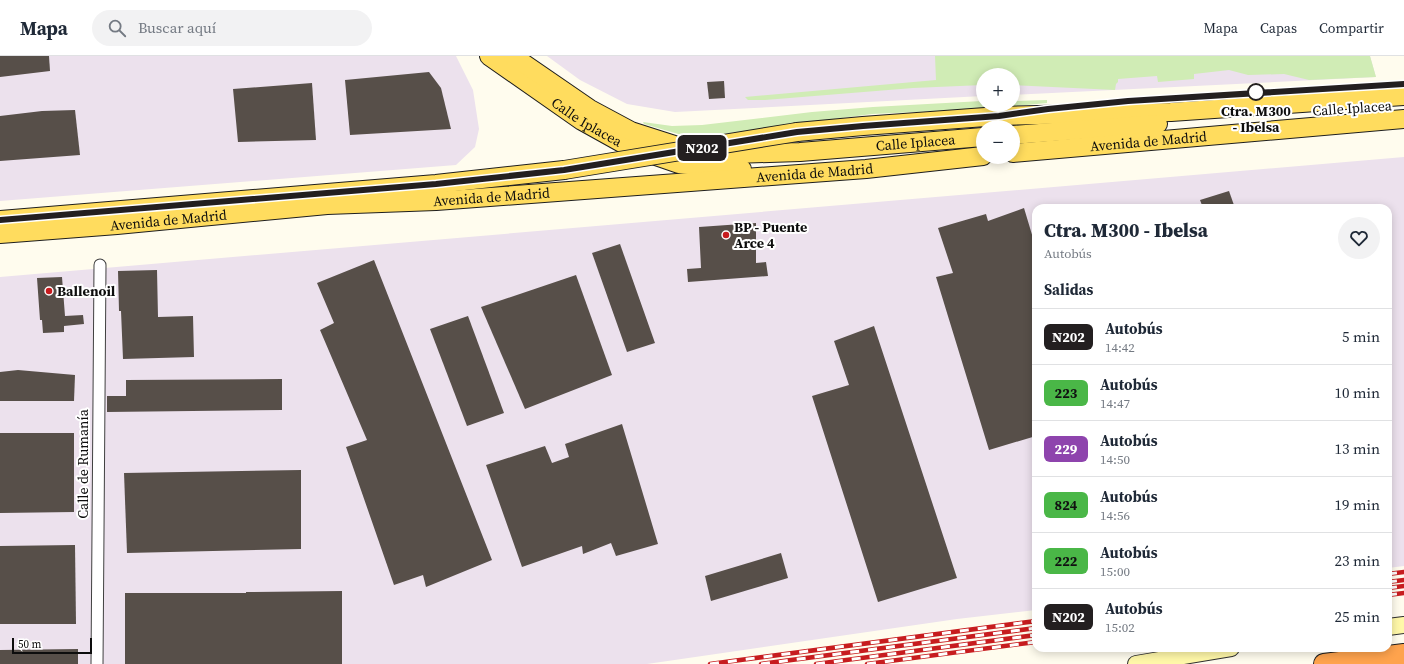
<!DOCTYPE html>
<html lang="es">
<meta charset="utf-8">
<style>
:root{--surface:#fff;--page:#f2f2f3;--text:#1f2937;--muted:#747a83;--line:#e0e1e3}
body{margin:0;font-family:"Source Serif 4",serif;background:var(--page);color:var(--text);height:100vh;display:flex;flex-direction:column;font-size:15px;white-space:nowrap}
*{box-sizing:border-box;margin:0}
p{font-size:13px;color:var(--muted)}
.icon{flex:none;width:22px;height:22px;fill:none;stroke:currentColor;stroke-width:2;stroke-linecap:round;stroke-linejoin:round}
.map{position:relative;flex:1;overflow:hidden}
.sheet{position:absolute;left:1032px;top:148px;width:360px;height:448px;display:flex;flex-direction:column;background:var(--surface);border-radius:12px;box-shadow:0 2px 10px #0003}
.sheet>*{flex:none}
.badge{padding:0 8px;border-radius:6px;font-size:14px;line-height:26px}
.tools{position:absolute;left:976px;top:12px;display:grid;gap:8px}
.tools a{display:grid;place-items:center;width:44px;height:44px;border-radius:50%;background:var(--surface);box-shadow:0 2px 10px #0003;font-size:20px}
.scale{position:absolute;left:12px;bottom:10px;width:80px;box-sizing:border-box;padding-left:4px;border:2px solid #0d0d0d;border-top:0;font-size:11px;line-height:14px;white-space:nowrap;color:#0d0d0d;-webkit-text-stroke:3px #fff;paint-order:stroke}
.map>.badge{position:absolute;translate:-50% -50%;box-shadow:0 0 0 2px #fff}
h2{padding:0 12px;font-size:15px;line-height:36px}
.round{display:grid;place-items:center;flex:none;width:42px;height:42px;border-radius:21px;background:var(--page)}
.summary{display:flex;align-items:center;justify-content:space-between;height:68px;padding:0 12px}
h1{font-size:19px;font-weight:800;line-height:30px}
ul{padding:0;list-style:none}
li{display:flex;align-items:center;gap:12px;height:56px;padding:0 12px;border-top:1px solid var(--line)}
li div{flex:1}
li b{display:block;font-size:15px}
li em{font-style:normal}
li .badge{min-width:44px;font-weight:700;text-align:center}
header{display:flex;align-items:center;gap:24px;box-sizing:border-box;height:56px;padding:0 20px;background:var(--surface);border-bottom:1px solid var(--line)}
header strong{font-size:19px}
nav{display:flex;gap:22px;margin-inline-start:auto;font-size:14px}
.search{width:280px;height:36px;background:var(--page);display:flex;align-items:center;gap:10px;box-sizing:border-box;padding:0 14px;border-radius:22px;color:var(--muted);font-size:15px}
.map>svg:first-child{display:block}
</style>
<header>
<strong>Mapa</strong>
<div class="search"><svg class="icon" aria-label="search" viewBox="0 0 24 24"><circle cx="10" cy="10" r="6"/><path d="M15 15l6 6"/></svg>Buscar aquí</div>
<nav><a>Mapa</a><a>Capas</a><a>Compartir</a></nav>
</header>
<div class="map">
<svg width="1404" height="608" viewBox="0 0 1404 608">
<rect width="100%" height="100%" fill="#fffcee"/>
<g fill="#ece1ed">
<polygon points="0,0 456,0 473,34 479,73 475,91 456,109 0,145"/>
<polygon points="547,0 1370,0 1376,21 1013,39 1013,19 983,19 983,40 675,56 627,48 580,24"/>
<polygon points="1404,101 1404,510 1388,512 1388,152 1036,152 1036,554 957,563 647,608 0,608 0,221"/>
</g>
<g fill="#d0ecb5">
<polygon points="935,0 1370,0 1376,21 1309,24 1284,18 1248,19 1229,14 1194,18 1194,23 1158,26 1157,20 1118,23 1118,26 1116,28 1115,34 1013,29 1013,19 983,19 983,29 913,32 765,44 748,44 745,41 936,24"/>
<polygon points="1047,44 1047,47 986,53 872,58 692,82 644,68 643,66 672,70 702,69 812,56 873,51 982,45 983,45 983,49 1013,49 1013,45"/>
</g>
<g fill="#574f49">
<polygon points="0,0 49,0 50,15 0,21"/>
<polygon points="429,16 441,32 451,73 350,79 345,24"/>
<polygon points="724,25 725,42 709,43 707,26"/>
<polygon points="312,27 316,84 238,86 233,33"/>
<polygon points="75,54 80,99 0,105 0,60 42,55"/>
<polygon points="1229,135 1235,152 1203,152 1200,144"/>
<polygon points="1024,152 1036,192 1036,380 989,394 936,221 953,217 938,172 986,158 988,165"/>
<polygon points="756,167 756,207 766,206 768,220 688,226 687,213 701,212 699,171"/>
<polygon points="620,188 655,287 627,296 592,197"/>
<polygon points="374,204 492,504 426,531 423,519 394,529 346,391 367,384 320,274 334,267 317,227"/>
<polygon points="157,214 158,261 193,260 194,301 123,303 121,255 119,255 118,215"/>
<polygon points="576,219 612,319 525,353 481,251"/>
<polygon points="62,221 65,260 83,259 84,268 64,270 64,276 43,277 42,264 40,264 37,222"/>
<polygon points="468,260 504,357 467,370 430,273"/>
<polygon points="874,270 957,522 878,546 812,340 849,329 834,285"/>
<polygon points="18,314 75,319 74,345 0,345 0,316"/>
<polygon points="282,323 282,354 107,356 107,340 126,340 126,324"/>
<polygon points="622,368 658,488 616,500 611,487 583,498 582,490 522,511 486,409 545,390 552,407 569,401 565,388"/>
<polygon points="0,377 74,377 74,456 0,457"/>
<polygon points="301,414 301,493 127,497 124,417"/>
<polygon points="75,489 76,568 0,568 0,490"/>
<polygon points="781,497 788,522 711,545 705,520"/>
<polygon points="342,535 342,608 125,608 125,537 246,537 246,536"/>
<polygon points="78,593 78,608 0,608 0,594"/>
</g>
<g fill="none" stroke-linecap="round" stroke-linejoin="round">
<defs>
<polyline id="street" points="97,608 100,209"/>
<g id="secondary">
<polyline points="1388,571 1404,569"/>
<polyline points="1136,608 1231,592"/>
</g>
<g id="primary">
<path id="s1" d="M489,0L582,65L627,90L679,108L731,113H742"/>
<path id="s2" d="M513,0L590,53L631,75L684,92L734,98L800,96L983,81"/>
<polyline points="797,76 863,70 999,60 1171,56 1404,40"/>
<polyline points="1013,79 1158,68"/>
<path id="s3" d="M1013,97L1404,63"/>
<polyline points="0,164 436,128 564,114"/>
<path id="s4" d="M0,178L117,169L327,149L436,145L866,113L983,100"/>
</g>
<polyline id="highway" points="1324,608 1404,598"/>
</defs>
<use href="#street" stroke="#404040" stroke-width="13"/>
<use href="#secondary" stroke="#2f2f2f" stroke-width="18"/>
<use href="#primary" stroke="#1e1e1e" stroke-width="20"/>
<use href="#highway" stroke="#1e1e1e" stroke-width="22"/>
<use href="#street" stroke="#fff" stroke-width="11"/>
<use href="#secondary" stroke="#fff8a9" stroke-width="16"/>
<use href="#primary" stroke="#ffdc5e" stroke-width="18"/>
<use href="#highway" stroke="#fea34d" stroke-width="20"/>
<defs>
<g id="rail">
<polyline points="1388,518 1404,516"/>
<polyline points="1388,526 1404,524"/>
<polyline points="1388,532 1404,530"/>
<polyline points="1388,539 1404,537"/>
<polyline points="710,608 1036,565"/>
<polyline points="761,608 1036,572"/>
<polyline points="816,608 1036,579"/>
<polyline points="867,608 1036,586"/>
</g>
</defs>
<use href="#rail" stroke="#c71c1f" stroke-width="4.5"/>
<use href="#rail" stroke="#fff" stroke-width="3" stroke-dasharray="9" stroke-linecap="butt"/>
<defs>
<polyline id="primary-bridge" points="564,114 797,76"/>
</defs>
<use href="#primary-bridge" stroke="#1e1e1e" stroke-width="20" stroke-linecap="butt"/>
<use href="#primary-bridge" stroke="#ffdc5e" stroke-width="18"/>
</g>
<g fill="none" stroke-linecap="round" stroke-linejoin="round">
<defs>
<polyline id="line" points="0,164 436,128 564,114 797,76 863,70 999,60 1048,53 1128,45 1404,28"/>
</defs>
<use href="#line" stroke="#fff" stroke-width="9"/>
<use href="#line" stroke="#231f20" stroke-width="6"/>
</g>
<circle fill="#fff" stroke="#231f20" stroke-width="2" cx="1256" cy="36" r="8"/>
<g fill="#c71c1f" stroke="#fff" stroke-width="1.5">
<circle cx="726" cy="179" r="4"/>
<circle cx="49" cy="235" r="4"/>
</g>
<g text-anchor="middle" stroke-width="4" stroke-linejoin="round" paint-order="stroke">
<g font-size="14" fill="#0d0d0d" stroke="#fff">
<text transform="translate(1352 52) rotate(-4)" y="5">Calle Iplacea</text>
<text dy="5" stroke="none"><textPath href="#s1" startOffset="118">Calle Iplacea</textPath></text>
<text dy="5" stroke="none"><textPath href="#s3" startOffset="136">Avenida de Madrid</textPath></text>
<text dy="5" stroke="none"><textPath href="#s2" startOffset="428">Calle Iplacea</textPath></text>
<text dy="5" stroke="none"><textPath href="#s4" startOffset="817">Avenida de Madrid</textPath></text>
<text dy="5" stroke="none"><textPath href="#s4" startOffset="493">Avenida de Madrid</textPath></text>
<text dy="5" stroke="none"><textPath href="#s4" startOffset="169">Avenida de Madrid</textPath></text>
<text transform="translate(83 408) rotate(-90)" y="5">Calle de Rumanía</text>
</g>
<g font-size="14" font-weight="bold" fill="#0d0d0d" stroke="#fff">
<text x="1256" y="60">Ctra. M300<tspan x="1256" dy="16">- Ibelsa</tspan></text>
</g>
<g font-size="14" font-weight="bold" fill="#0d0d0d" stroke="#fff" text-anchor="start">
<text x="734" y="176">BP - Puente<tspan x="734" dy="16">Arce 4</tspan></text>
<text x="57" y="240">Ballenoil</text>
</g>
</g>
</svg>
<div class="tools">
<a>+</a>
<a>−</a>
</div>
<div class="scale">50 m</div>
<b class="badge" style="left:702px;top:92px;background:#231f20;color:#fff">N202</b>
<section class="sheet">
<div class="summary"><div><h1>Ctra. M300 - Ibelsa</h1><p>Autobús</p></div><a class="round"><svg class="icon" aria-label="heart" viewBox="0 0 24 24"><path d="M12 20l-8-8c-3-5 5-10 8-4 3-6 11-1 8 4z"/></svg></a></div>
<h2>Salidas</h2>
<ul>
<li><span class="badge" style="background:#231f20;color:#fff">N202</span><div><b>Autobús</b><p>14:42</p></div><em>5 min</em></li>
<li><span class="badge" style="background:#4ab747;color:#111">223</span><div><b>Autobús</b><p>14:47</p></div><em>10 min</em></li>
<li><span class="badge" style="background:#8e44ad;color:#fff">229</span><div><b>Autobús</b><p>14:50</p></div><em>13 min</em></li>
<li><span class="badge" style="background:#4ab747;color:#111">824</span><div><b>Autobús</b><p>14:56</p></div><em>19 min</em></li>
<li><span class="badge" style="background:#4ab747;color:#111">222</span><div><b>Autobús</b><p>15:00</p></div><em>23 min</em></li>
<li><span class="badge" style="background:#231f20;color:#fff">N202</span><div><b>Autobús</b><p>15:02</p></div><em>25 min</em></li>
</ul>
</section>
</div>
